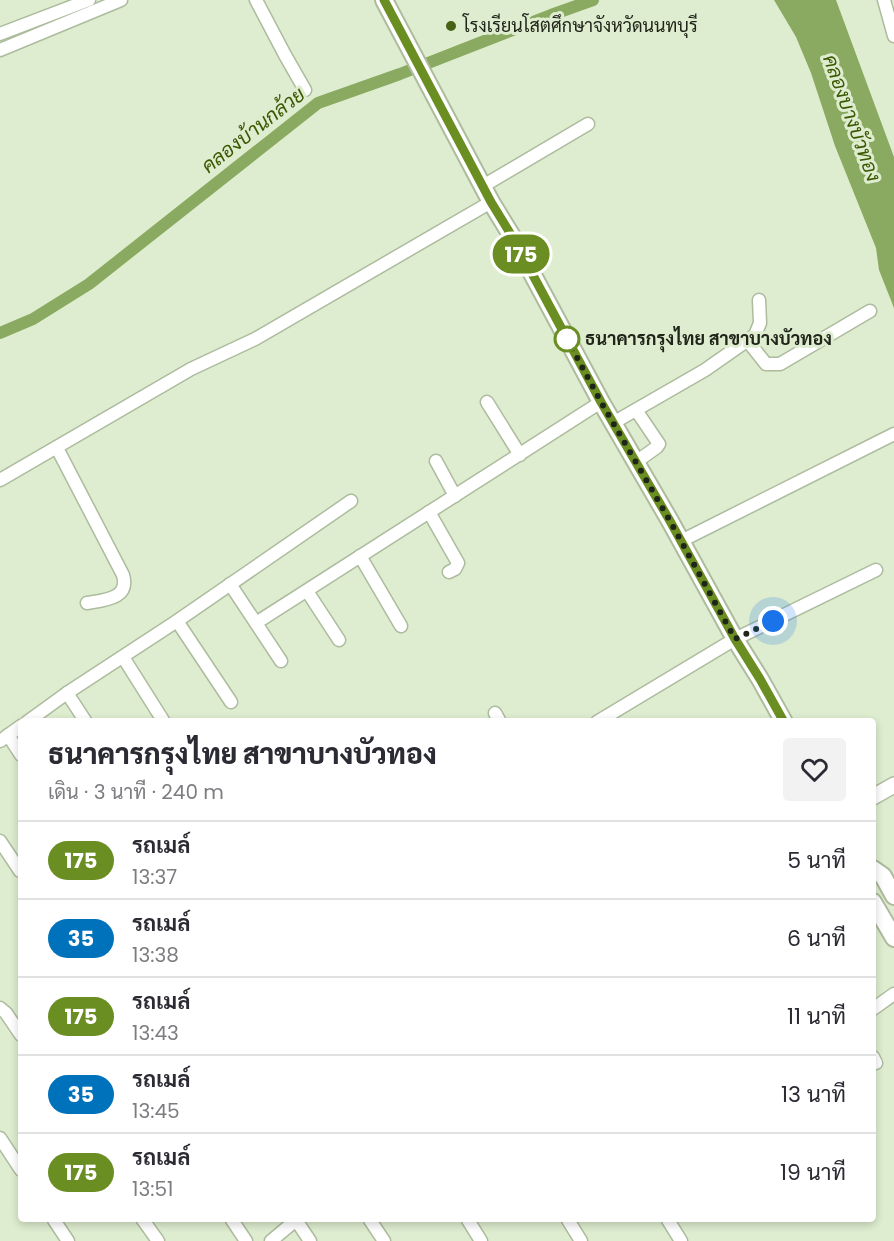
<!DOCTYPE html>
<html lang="th">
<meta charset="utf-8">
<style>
:root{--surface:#fff;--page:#f2f2f3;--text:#2b2b33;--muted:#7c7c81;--line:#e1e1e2}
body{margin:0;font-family:Poppins,Sarabun,sans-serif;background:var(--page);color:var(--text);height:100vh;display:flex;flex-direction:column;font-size:22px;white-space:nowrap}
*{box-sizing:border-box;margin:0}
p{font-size:20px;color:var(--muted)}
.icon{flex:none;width:33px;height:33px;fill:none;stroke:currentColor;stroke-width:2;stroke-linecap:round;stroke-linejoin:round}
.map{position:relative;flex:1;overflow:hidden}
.details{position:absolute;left:18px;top:718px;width:858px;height:504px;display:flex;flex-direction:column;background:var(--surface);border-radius:6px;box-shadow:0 3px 9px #0003}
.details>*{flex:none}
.badge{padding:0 12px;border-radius:20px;font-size:21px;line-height:39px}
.you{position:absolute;width:30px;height:30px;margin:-15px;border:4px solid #fff;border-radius:50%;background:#1a73e8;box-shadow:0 0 0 9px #1a73e833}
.map>.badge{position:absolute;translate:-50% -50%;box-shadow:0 0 0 3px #fff}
.round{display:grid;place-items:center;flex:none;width:63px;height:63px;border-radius:6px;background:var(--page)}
.headline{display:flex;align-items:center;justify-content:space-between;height:102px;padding:0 30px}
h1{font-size:28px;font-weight:800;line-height:45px}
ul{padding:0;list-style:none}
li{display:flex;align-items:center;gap:18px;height:78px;padding:0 30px;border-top:2px solid var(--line)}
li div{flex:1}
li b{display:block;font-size:22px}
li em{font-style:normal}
li .badge{min-width:66px;font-weight:700;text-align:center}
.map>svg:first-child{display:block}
</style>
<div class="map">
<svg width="894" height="1241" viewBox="0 0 894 1241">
<rect width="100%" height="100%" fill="#deedcf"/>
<polygon fill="#8aaa61" points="774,0 836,0 894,157 894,308 879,270 876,248 835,146 811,73 796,37"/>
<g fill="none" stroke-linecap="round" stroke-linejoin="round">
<polyline stroke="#8aaa61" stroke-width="12" points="0,333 33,319 89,284 318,103 400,74 551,15 593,0"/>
<defs>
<g id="minor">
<polyline points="256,0 285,55 305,90"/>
<polyline points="884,0 894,36"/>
<polyline points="0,34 89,0"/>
<polyline points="0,50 121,0"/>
<polyline points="483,186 588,124"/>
<polyline points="747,340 766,364 780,364 870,311"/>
<polyline points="487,402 520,455"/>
<polyline points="613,423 705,370 755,335 760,323 759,300"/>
<path d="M57,448L123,575C130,599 104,600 87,603"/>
<polyline points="436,461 455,496"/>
<polyline points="636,462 657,447 659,444 636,410"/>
<polyline points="0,480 191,369 255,339 491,202"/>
<polyline points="429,512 458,563 455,569 449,572"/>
<polyline points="681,541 894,434"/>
<polyline points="360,556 401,626"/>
<polyline points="230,584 281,661"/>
<polyline points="307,591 339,640"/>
<polyline points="177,621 231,702"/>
<polyline points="256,623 601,402"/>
<polyline points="123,657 164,722"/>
<polyline points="67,693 86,722"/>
<polyline points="495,713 500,722"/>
<polyline points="27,722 67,693 177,621 351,501"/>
<polyline points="597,722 735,639 876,570"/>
<polyline points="8,735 21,755"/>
<polyline points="0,741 21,726"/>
<polyline points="0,841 20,871"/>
<polyline points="0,1008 6,1013 21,1035"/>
<polyline points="873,1009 894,994"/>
<polyline points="873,1057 876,1063"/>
<polyline points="0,1138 21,1170"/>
<polyline points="54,1220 68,1241"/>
<polyline points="143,1220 158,1241"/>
<polyline points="232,1220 246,1241"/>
<polyline points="296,1220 310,1241"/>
<polyline points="370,1220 384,1241"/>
<polyline points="468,1220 481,1241"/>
<polyline points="568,1220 581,1241"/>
<polyline points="668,1220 681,1241"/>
<polyline points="271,1241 296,1220"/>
</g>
<polyline id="tertiary" points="873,797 894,785"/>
<g id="secondary">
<polyline points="384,0 491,202 513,238 601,402 670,521 735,639 760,679 784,722"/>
<polyline points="873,869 883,876 894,896"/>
<polyline points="873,902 894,938"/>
</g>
</defs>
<use href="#minor" stroke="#adbb9e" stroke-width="15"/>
<use href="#tertiary" stroke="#adbb9e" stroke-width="18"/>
<use href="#secondary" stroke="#adbb9e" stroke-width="20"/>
<use href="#minor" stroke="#fff" stroke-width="12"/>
<use href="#tertiary" stroke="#fff" stroke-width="15"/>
<use href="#secondary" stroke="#fff" stroke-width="16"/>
</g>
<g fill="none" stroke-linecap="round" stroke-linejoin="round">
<defs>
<polyline id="line" points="384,0 491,202 513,238 601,402 670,521 735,639 760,679 784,722"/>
</defs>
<use href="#line" stroke="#fff" stroke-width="14"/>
<use href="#line" stroke="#6b8e23" stroke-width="9"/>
<polyline stroke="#20251a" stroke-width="6" stroke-dasharray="0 10.8" points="567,339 601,402 670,521 735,639 773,621"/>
</g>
<circle fill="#456215" stroke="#deedcf" stroke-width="2" cx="451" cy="26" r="6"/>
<circle fill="#fff" stroke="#6b8e23" stroke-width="3" cx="567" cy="339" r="12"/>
<g text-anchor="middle" stroke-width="6" stroke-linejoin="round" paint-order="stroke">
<g font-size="18" fill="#20251a" stroke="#deedcf" text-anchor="start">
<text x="463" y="32">โรงเรียนโสตศึกษาจังหวัดนนทบุรี</text>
</g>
<g font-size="18" font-weight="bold" fill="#20251a" stroke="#deedcf" text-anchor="start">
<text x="585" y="345">ธนาคารกรุงไทย สาขาบางบัวทอง</text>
</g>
<g font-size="20" font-style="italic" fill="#3b5803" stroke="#deedcf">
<text transform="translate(852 118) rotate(70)" y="7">คลองบางบัวทอง</text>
<text transform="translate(253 130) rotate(-38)" y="7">คลองบ้านกล้วย</text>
</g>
</g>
</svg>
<div class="you" style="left:773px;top:621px"></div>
<b class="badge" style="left:521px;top:254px;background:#6b8e23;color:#fff">175</b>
<section class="details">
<div class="headline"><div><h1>ธนาคารกรุงไทย สาขาบางบัวทอง</h1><p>เดิน · 3 นาที · 240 m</p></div><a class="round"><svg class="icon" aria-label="heart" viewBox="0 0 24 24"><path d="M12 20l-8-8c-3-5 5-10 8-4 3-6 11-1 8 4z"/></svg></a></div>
<ul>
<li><span class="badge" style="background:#6b8e23;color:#fff">175</span><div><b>รถเมล์</b><p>13:37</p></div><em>5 นาที</em></li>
<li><span class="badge" style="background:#0072bc;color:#fff">35</span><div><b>รถเมล์</b><p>13:38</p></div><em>6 นาที</em></li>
<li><span class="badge" style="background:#6b8e23;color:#fff">175</span><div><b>รถเมล์</b><p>13:43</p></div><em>11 นาที</em></li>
<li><span class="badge" style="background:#0072bc;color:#fff">35</span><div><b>รถเมล์</b><p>13:45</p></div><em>13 นาที</em></li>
<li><span class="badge" style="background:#6b8e23;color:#fff">175</span><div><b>รถเมล์</b><p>13:51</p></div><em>19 นาที</em></li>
</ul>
</section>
</div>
